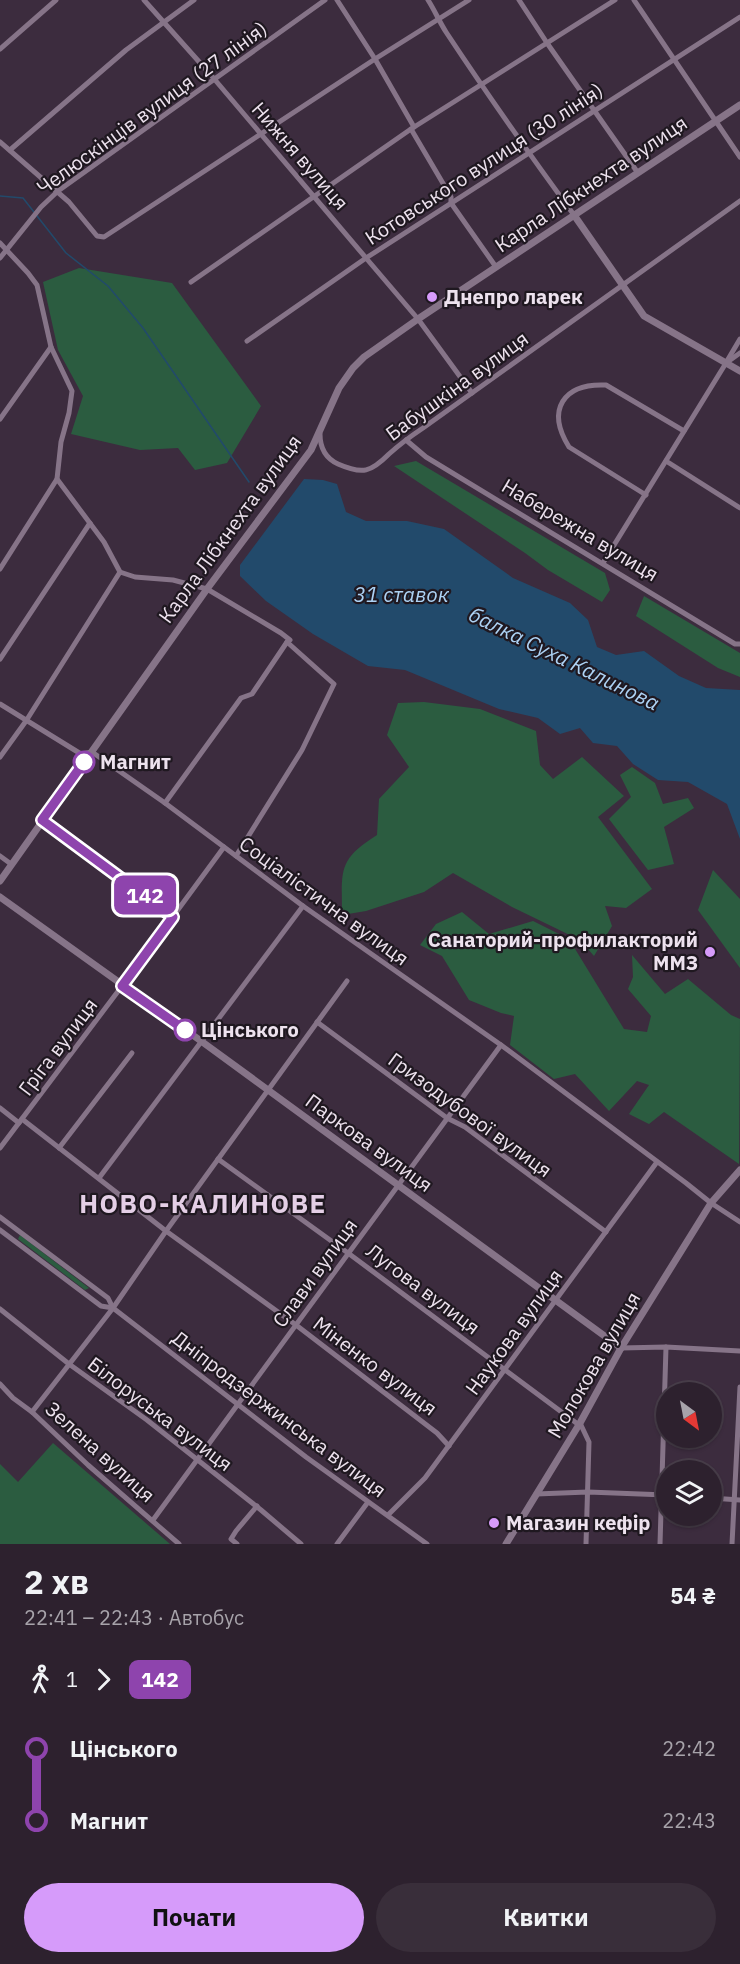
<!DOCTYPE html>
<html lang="uk">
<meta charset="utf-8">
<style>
:root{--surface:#2d212e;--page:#392e3a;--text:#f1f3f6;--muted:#a7a3aa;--line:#483e4a;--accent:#d69bfa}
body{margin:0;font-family:"IBM Plex Sans",sans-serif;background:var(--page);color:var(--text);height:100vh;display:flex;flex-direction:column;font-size:22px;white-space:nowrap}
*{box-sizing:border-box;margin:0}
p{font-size:20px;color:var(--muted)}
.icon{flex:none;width:33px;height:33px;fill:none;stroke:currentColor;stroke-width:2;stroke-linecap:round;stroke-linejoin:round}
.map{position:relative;height:1544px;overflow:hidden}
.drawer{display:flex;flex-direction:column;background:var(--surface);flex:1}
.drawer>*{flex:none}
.badge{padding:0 12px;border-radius:9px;font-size:21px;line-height:39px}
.needle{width:39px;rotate:148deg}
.controls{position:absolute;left:656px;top:1382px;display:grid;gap:12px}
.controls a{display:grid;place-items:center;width:66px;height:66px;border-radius:50%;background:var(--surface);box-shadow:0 2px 4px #0004,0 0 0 2px var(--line);font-size:30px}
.map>.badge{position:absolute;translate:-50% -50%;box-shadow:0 0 0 3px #fff}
.legs{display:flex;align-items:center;gap:9px;height:66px;padding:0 24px;font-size:20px}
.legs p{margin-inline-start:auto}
.overview{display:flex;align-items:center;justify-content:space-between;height:102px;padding:0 24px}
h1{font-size:33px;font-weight:800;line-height:45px}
.action{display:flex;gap:12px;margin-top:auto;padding:12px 24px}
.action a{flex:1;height:69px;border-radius:36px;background:var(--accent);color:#111;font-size:24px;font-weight:800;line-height:69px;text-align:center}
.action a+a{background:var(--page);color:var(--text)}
ul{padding:0 24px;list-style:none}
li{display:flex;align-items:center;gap:21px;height:72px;font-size:22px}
li i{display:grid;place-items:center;width:9px;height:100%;margin:0 8px;background:currentColor}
li i::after{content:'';width:15px;height:15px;margin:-8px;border:4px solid;border-radius:50%;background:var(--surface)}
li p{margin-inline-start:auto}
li:first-child i{background:linear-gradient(#0000 50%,currentColor 0)}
li:last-child i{background:linear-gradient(currentColor 50%,#0000 0)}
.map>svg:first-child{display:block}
</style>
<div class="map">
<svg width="740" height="1544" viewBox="0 0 740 1544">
<rect width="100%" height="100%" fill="#3c2c3e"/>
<g fill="#2b5c40">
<polygon points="79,268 172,283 261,406 227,463 195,470 178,448 140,450 71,434 83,396 58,350 43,282"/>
<polygon points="416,461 605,573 610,590 602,602 548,570 525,553 394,466"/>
<polygon points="644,596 740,653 740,677 718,668 636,616"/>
<path d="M424,702L480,709L536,731L540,765L553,779L582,757L624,796L598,817L652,889L626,908L605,906L612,926L594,956L580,940L512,907L453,873L424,892L366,911L342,915C342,871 337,860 377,835L379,799L409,767L387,735L398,703Z"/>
<polygon points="632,767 655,783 663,804 688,798 694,808 664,827 674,864 648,870 609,819 631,797 620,775"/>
<polygon points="713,870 740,899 740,968 698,910"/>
<polygon points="462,912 489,934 533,921 569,939 624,1029 647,1032 651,1016 628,989 633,977 632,955 665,994 688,979 731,1015 740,1019 739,1164 664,1112 649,1124 629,1114 649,1085 637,1081 609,1111 575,1074 554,1079 510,1045 514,1016 501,1013 469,1000 442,956 420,945 436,924"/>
<polygon points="20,1235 89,1288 85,1290 18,1239"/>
<polygon points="53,1443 170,1544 0,1544 0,1464 18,1482"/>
</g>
<polygon fill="#224a6b" points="304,479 323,480 337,484 346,512 366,521 407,521 444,529 513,578 570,603 588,620 597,647 616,655 644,651 679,676 706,688 740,690 740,839 727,804 688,782 658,780 633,764 617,746 593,743 580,728 560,734 538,718 499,709 405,670 368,666 313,634 266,601 240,576 240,565"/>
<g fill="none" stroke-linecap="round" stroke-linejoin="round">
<polyline stroke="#224a6b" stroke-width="1.5" points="0,196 23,198 66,253 108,286 143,328 249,482"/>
<g stroke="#867488" stroke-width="5">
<polyline points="144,0 210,74 366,258 418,319 472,393"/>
<polyline points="337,0 375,59 414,127"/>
<path d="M428,0C435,11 439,21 446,32C487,94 530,155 574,215"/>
<polyline points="519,0 547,43 638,173"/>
<polyline points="634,0 740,157"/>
<polyline points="0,49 56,0"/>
<polyline points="411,129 451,197 451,203 496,267"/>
<polyline points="0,142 69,202 97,236 104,237 375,59 469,0"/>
<polyline points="10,150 126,50 194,0"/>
<polyline points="0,243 28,273 37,285 51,347 72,391 69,413 61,442 57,479 104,542 120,572 135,577 173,580 207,589 281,633 290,640 287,642 334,684 302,750 236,856"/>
<polyline points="0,258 41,207 58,191 325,0"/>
<polyline points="191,282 411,129 615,0"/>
<polyline points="247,341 366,258 740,17"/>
<polyline points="727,361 740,339"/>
<polyline points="0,419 51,347"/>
<path d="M320,434C320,447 325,458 338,464C363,475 371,472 389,454C399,445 411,436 423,428L740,201"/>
<polyline points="406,440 426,457 735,644 740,644"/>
<polyline points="666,461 740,508"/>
<path d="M646,495L569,447C546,410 563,383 606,385L684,431"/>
<polyline points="603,563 726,363 740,353"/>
<polyline points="0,569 57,479"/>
<polyline points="0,659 90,523"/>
<polyline points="0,704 81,754 92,752 165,803 303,906 501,1045 686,1183 711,1203 740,1222"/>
<polyline points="0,757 26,721 120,572"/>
<polyline points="165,803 241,698 252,694 287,642"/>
<polyline points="42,820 173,917"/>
<polyline points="0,856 11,864"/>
<polyline points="317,1022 447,1118 465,1127 606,1232"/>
<polyline points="0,1108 19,1123"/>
<polyline points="22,1119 166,1231 296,1325 437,1433 449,1446"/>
<polyline points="0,1148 122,986 224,847"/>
<polyline points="59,1148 132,1053"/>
<polyline points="218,1159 348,1253 579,1425"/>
<polyline points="99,1178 303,906"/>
<polyline points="0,1217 108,1298 113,1308 306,1457 427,1544"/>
<polyline points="0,1230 101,1306 113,1308"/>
<polyline points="0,1309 69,1364 147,1420 261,1510 301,1544"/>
<polyline points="621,1348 666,1347 740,1351"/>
<polyline points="0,1384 13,1398 32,1412 88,1465 179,1544"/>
<polyline points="32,1412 113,1308 166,1231 347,981"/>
<polyline points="580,1423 589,1442 586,1544"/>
<polyline points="536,1494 588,1492 666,1495"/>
<polyline points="711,1498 740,1500"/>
<polyline points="388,1515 425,1478 657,1162"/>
<polyline points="153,1520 501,1045"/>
<polyline points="237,1544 231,1539 236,1531 257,1506"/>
<polyline points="337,1544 368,1502"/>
<polyline points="660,1544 666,1347"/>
<polyline points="732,1544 740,1387"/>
</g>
<g stroke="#867488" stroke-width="7">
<polyline points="574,215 644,316 740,371"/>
<polyline points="0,881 207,589 311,450 339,388 353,368 364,357 418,319 740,105"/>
<polyline points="0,897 201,1041 621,1348"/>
<polyline points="506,1544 580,1423 621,1348 711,1203 740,1170"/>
</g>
</g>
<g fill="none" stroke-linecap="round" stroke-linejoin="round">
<defs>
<polyline id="line-1" points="84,762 42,820 173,917 122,986 185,1030"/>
</defs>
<use href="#line-1" stroke="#fff" stroke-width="14"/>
<use href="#line-1" stroke="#8e44ad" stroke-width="9"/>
</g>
<g fill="#d69bfa" stroke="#1f1820" stroke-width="2">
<circle cx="432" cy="297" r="6"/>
<circle cx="710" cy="952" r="6"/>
<circle cx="494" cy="1523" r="6"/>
</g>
<g fill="#fff" stroke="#8e44ad" stroke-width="3">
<circle cx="84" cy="762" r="10"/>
<circle cx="185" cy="1030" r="10"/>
</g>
<g text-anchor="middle" stroke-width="4.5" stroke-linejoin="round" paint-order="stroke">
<g font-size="20" fill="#ede2ee" stroke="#1f1820">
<text transform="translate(152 108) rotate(-36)" y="7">Челюскінців вулиця (27 лiнiя)</text>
<text transform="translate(300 156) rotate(49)" y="7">Нижня вулиця</text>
<text transform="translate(484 164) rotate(-33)" y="7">Котовського вулиця (30 лiнiя)</text>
<text transform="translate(591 184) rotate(-34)" y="7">Карла Лібкнехта вулиця</text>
<text transform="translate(457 386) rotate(-36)" y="7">Бабушкіна вулиця</text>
<text transform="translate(230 529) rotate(-54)" y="7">Карла Лібкнехта вулиця</text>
<text transform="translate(580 530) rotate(31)" y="7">Набережна вулиця</text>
<text transform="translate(324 901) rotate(36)" y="7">Соціалістична вулиця</text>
<text transform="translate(58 1047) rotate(-53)" y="7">Гріга вулиця</text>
<text transform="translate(470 1115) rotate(36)" y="7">Гризодубової вулиця</text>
<text transform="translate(369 1143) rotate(36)" y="7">Паркова вулиця</text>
<text transform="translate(315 1273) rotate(-54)" y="7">Слави вулиця</text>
<text transform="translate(423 1289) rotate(37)" y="7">Лугова вулиця</text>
<text transform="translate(514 1332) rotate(-54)" y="7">Наукова вулиця</text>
<text transform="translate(594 1365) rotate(-60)" y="7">Молокова вулиця</text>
<text transform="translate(375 1366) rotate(37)" y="7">Міненко вулиця</text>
<text transform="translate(160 1414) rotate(37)" y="7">Білоруська вулиця</text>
<text transform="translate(279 1414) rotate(37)" y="7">Дніпродзержинська вулиця</text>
<text transform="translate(100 1452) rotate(42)" y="7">Зелена вулиця</text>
</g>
<g font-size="20" font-weight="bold" fill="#ede2ee" stroke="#1f1820" text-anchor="start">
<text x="444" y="304">Днепро ларек</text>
<text x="698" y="947" text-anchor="end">Санаторий-профилакторий<tspan x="698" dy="23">ММЗ</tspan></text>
<text x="506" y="1530">Магазин кефір</text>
</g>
<g font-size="20" font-weight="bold" fill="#ede2ee" stroke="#1f1820" text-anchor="start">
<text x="100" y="769">Магнит</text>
<text x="201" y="1037">Цінського</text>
</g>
<g font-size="21" font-style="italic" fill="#add2f4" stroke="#1f1820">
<text x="401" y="602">31 ставок</text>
<text transform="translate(564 659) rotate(26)" y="7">балка Суха Калинова</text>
</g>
<g font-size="26" font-weight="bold" letter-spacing="1.5" fill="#e4cfe6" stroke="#1f1820">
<text x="203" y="1213">НОВО-КАЛИНОВЕ</text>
</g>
</g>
</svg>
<div class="controls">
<a><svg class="needle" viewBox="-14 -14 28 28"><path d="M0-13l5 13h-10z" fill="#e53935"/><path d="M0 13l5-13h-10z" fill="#a7a3aa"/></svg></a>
<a><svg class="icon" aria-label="layers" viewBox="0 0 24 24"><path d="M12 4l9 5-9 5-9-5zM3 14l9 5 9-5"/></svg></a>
</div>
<b class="badge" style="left:145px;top:895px;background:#8e44ad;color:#fff">142</b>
</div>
<section class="drawer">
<div class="overview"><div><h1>2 хв</h1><p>22:41 – 22:43 · Автобус</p></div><b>54 ₴</b></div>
<div class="legs"><svg class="icon" aria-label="walk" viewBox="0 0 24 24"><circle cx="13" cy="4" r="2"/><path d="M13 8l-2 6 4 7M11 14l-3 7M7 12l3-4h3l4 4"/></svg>1<svg class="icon" aria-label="forward" viewBox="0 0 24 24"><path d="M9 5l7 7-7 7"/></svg><b class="badge" style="background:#8e44ad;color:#fff">142</b></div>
<ul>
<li><i style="color:#8e44ad"></i><b>Цінського</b><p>22:42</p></li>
<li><i style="color:#8e44ad"></i><b>Магнит</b><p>22:43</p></li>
</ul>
<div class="action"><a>Почати</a><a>Квитки</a></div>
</section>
